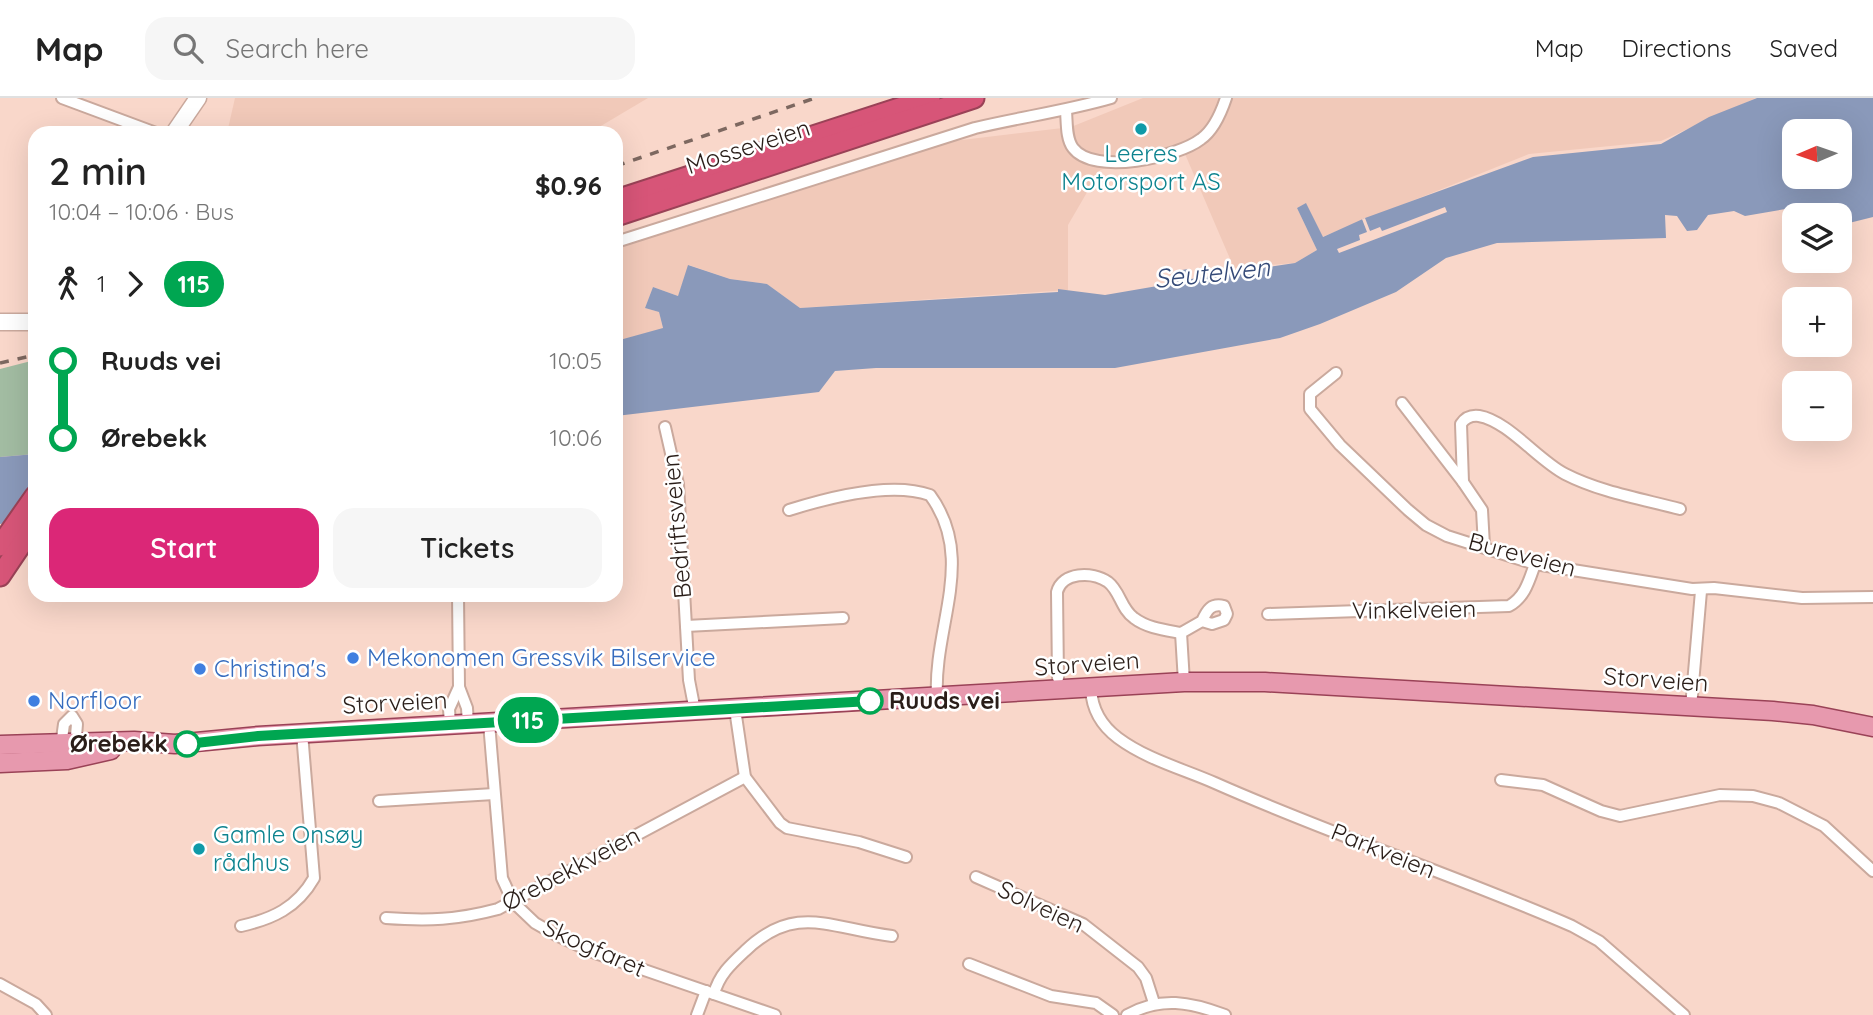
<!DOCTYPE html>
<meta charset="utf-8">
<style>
:root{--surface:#fff;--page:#f6f6f6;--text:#222;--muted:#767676;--line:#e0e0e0;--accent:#db2777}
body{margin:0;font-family:Quicksand,sans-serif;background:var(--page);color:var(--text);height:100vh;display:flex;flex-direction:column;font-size:26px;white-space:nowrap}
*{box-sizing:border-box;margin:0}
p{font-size:23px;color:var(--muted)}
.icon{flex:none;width:38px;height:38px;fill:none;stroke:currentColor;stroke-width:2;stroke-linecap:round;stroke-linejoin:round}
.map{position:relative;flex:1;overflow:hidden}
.sheet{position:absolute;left:28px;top:28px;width:595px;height:476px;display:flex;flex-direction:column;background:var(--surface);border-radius:21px;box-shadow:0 7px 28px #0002}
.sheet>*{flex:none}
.badge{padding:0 14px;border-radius:23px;font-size:24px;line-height:46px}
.needle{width:46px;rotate:268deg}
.fabs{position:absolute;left:1782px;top:21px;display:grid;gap:14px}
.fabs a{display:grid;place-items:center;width:70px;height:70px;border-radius:14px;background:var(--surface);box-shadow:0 7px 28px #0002;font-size:35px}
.map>.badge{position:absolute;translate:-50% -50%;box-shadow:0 0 0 4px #fff}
.legs{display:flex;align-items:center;gap:10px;height:77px;padding:0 21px;font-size:23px}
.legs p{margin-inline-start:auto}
.headline{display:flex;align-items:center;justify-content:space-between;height:119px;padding:0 21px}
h1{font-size:38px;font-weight:600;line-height:52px}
.button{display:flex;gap:14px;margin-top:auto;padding:14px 21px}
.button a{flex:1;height:80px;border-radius:21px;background:var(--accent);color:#fff;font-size:28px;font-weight:600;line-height:80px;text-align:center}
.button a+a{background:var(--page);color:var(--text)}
ul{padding:0 21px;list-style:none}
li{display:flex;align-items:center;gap:24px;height:77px;font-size:26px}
li i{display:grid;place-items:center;width:10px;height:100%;margin:0 9px;background:currentColor}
li i::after{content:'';width:18px;height:18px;margin:-9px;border:5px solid;border-radius:50%;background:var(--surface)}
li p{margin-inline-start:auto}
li:first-child i{background:linear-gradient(#0000 50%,currentColor 0)}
li:last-child i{background:linear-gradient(currentColor 50%,#0000 0)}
header{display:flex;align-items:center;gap:42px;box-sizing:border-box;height:98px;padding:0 35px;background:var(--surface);border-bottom:2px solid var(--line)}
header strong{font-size:33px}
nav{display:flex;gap:38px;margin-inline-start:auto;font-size:24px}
.search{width:490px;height:63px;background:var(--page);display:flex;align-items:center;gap:18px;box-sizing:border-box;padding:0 24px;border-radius:21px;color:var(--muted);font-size:26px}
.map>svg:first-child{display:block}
</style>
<header>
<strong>Map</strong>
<div class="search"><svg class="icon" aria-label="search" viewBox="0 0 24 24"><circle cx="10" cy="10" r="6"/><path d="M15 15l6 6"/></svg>Search here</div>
<nav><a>Map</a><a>Directions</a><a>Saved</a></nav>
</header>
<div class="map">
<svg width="1873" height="917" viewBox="0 0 1873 917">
<rect width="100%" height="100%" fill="#f9d7ca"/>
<g fill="#f1c9b9">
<polygon points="235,0 648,0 589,35 227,35"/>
<polygon points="1143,0 1756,0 1661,43 1529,56 1322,139 1305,106 1297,110 1317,152 1295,165 1234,170 1182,49 1100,72 1068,127 1068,192 800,210 767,186 730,181 689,167 678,198 653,189 645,210 659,214 663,231 616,243 616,148 920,47 1071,29"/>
</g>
<polygon fill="#a2bca2" points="35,262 35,356 0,359 0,271"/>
<g fill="#8a99ba" fill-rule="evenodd">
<path d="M1757,0H1873V119L1845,126L1839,124V117H1820L1797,109L1745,118L1734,113L1708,117L1697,132L1687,133L1677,118L1665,117L1666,140L1497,145L1446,160L1396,194L1320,226L1280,240L1115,270H876L835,273L819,294L616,318V243L663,230L659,214L645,210L653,189L678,198L688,167L730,181L767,186L800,210L1058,194V191L1105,197L1169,186L1177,184L1176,173L1188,171L1191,181L1295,165L1317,152L1297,110L1306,105L1323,139L1365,120L1533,59L1661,46L1709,19ZM1794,33H1839V79H1794Z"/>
<polygon points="35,356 35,421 0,426 0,359"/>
</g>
<polygon fill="#f9d7ca" points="1445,109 1447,114 1339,155 1337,151 1360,142 1359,137 1367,134 1362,121 1365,120 1370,133 1380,129 1382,133"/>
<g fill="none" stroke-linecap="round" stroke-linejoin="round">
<defs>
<g id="street">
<polyline points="62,0 156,35"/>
<path d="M1066,13C1067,25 1066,41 1073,50C1094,78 1178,59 1201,41C1214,32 1221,15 1226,0"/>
<path d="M616,144L975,30C1021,19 1066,13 1111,0"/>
<polyline points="1336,275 1310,296 1310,311 1340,347 1408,412 1426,427 1447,438 1535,466 1692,491 1714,490 1802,500 1873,499"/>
<polyline points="1402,305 1463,384"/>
<polyline points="665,329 678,386 689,582 695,613"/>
<path d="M789,412C827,400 891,383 930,397C977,461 933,528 937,599"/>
<path d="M1484,448L1482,412L1463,384L1461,326C1465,320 1471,317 1479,318C1508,323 1538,362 1565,376C1600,394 1642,401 1680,411"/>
<polyline points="458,497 459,589 467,610 468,626"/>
<path d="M1268,516L1509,508C1525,499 1529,483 1535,466"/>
<polyline points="686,528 843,520"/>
<path d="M1058,580L1057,494C1062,474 1092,473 1108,484C1120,493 1121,511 1134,520C1147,530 1165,532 1181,535"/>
<path d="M1184,584L1181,535L1202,523L1212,526L1224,522L1227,516L1224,508C1211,505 1207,512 1202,523"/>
<path d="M1091,591C1092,611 1102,628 1118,640C1146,661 1183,671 1215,685C1332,737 1455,777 1572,828L1599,843L1684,917"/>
<polyline points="1691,609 1701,493"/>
<polyline points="735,611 745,679 780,725 787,730 859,744 906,759"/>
<polyline points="489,625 502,780 513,804 535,825 556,837 592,854 775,917"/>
<polyline points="450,626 449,611 459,589"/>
<polyline points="61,648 64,626 72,618 77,626 75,650"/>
<polyline points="1501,682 1543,687 1601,713 1620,718 1720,697 1753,698 1779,705 1824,728 1873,773"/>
<polyline points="379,703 494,696"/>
<polyline points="976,779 1083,826 1138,869 1146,880 1154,905"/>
<path d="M386,820C428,823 457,822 498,811L745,679"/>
<path d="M241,828C272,821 297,810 314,780L302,635"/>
<polyline points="969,866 1051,898 1096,905 1113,917"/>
<polyline points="0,886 36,906 46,917"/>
<path d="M714,896C719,877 731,866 745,853C796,804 831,831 892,838"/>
<polyline points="697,917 706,893"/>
<path d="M1127,917C1161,898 1190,904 1225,917"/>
</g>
<g id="secondary">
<polyline points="174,35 198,0"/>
<polyline points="0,224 35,224"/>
</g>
<g id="primary">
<polyline points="0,647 134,643 175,646 258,638 1184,584 1265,584 1773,613 1813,617 1873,629"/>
<polyline points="0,665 67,662 111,652"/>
</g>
<g id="highway">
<polyline points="616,102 930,0"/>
<polyline points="616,118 974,0"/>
<polyline points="0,448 35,398"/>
<polyline points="0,478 35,426"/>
</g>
</defs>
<use href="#street" stroke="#caa99d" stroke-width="14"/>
<use href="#secondary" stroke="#caa99d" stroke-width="19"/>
<use href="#primary" stroke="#9a4257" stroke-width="21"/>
<use href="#highway" stroke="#9a4257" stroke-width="23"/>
<use href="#street" stroke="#fff" stroke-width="10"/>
<use href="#secondary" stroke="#fff" stroke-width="16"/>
<use href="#primary" stroke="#e799ae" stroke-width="18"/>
<use href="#highway" stroke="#d75578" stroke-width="19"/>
<g stroke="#7d6860" stroke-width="3.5" stroke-dasharray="9 9" stroke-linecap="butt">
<polyline points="616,68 815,0"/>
<polyline points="0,265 35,257"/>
</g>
</g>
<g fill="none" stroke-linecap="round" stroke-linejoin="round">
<defs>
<polyline id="line-1" points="187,646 258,638 870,603"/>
</defs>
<use href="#line-1" stroke="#fff" stroke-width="16"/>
<use href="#line-1" stroke="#00a651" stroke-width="10"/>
</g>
<g fill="#0f9aa8" stroke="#fff" stroke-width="2.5">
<circle cx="1141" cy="31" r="7"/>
<circle cx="199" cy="751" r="7"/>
</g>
<g fill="#3f7fe0" stroke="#fff" stroke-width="2.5">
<circle cx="353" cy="560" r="7"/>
<circle cx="200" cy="571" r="7"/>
<circle cx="34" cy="603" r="7"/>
</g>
<g fill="#fff" stroke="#00a651" stroke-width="3.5">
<circle cx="870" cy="603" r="12"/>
<circle cx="187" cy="646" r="12"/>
</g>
<g text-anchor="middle" stroke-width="5" stroke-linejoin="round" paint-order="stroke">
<g font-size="24" fill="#2a1e19" stroke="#fff">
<text transform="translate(748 49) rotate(-18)" y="8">Mosseveien</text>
<text transform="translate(677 428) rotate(-95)" y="8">Bedriftsveien</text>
<text transform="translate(1522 457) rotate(15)" y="8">Bureveien</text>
<text transform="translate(1414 512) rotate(-1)" y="8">Vinkelveien</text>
<text transform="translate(1087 566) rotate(-4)" y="8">Storveien</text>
<text transform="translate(1656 582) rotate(4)" y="8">Storveien</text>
<text transform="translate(395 605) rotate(-3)" y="8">Storveien</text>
<text transform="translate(1383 753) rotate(22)" y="8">Parkveien</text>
<text transform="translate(571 771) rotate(-28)" y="8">Ørebekkveien</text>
<text transform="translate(1041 809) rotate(25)" y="8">Solveien</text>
<text transform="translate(594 850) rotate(24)" y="8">Skogfaret</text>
</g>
<g font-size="24" fill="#0d838f" stroke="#fff">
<text x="1141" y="64">Leeres<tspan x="1141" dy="28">Motorsport AS</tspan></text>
<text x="213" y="745" text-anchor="start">Gamle Onsøy<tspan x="213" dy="28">rådhus</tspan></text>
</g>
<g font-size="24" fill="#366cbe" stroke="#fff" text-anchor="start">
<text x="367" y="568">Mekonomen Gressvik Bilservice</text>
<text x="214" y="579">Christina's</text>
<text x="48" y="611">Norfloor</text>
</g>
<g font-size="24" font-weight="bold" fill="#2a1e19" stroke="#fff" text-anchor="start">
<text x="889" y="611">Ruuds vei</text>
<text x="168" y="654" text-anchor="end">Ørebekk</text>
</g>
<g font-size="26" font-style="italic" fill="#354a78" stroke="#fff">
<text transform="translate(1212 175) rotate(-6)" y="9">Seutelven</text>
</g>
</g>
</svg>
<div class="fabs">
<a><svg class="needle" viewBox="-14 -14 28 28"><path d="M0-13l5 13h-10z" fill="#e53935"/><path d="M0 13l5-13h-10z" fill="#767676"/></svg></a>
<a><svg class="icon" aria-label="layers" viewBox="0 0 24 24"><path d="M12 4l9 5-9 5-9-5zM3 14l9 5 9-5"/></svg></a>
<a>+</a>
<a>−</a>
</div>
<b class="badge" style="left:528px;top:622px;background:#00a651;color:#fff">115</b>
<section class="sheet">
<div class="headline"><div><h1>2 min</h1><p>10:04 – 10:06 · Bus</p></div><b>$0.96</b></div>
<div class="legs"><svg class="icon" aria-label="walk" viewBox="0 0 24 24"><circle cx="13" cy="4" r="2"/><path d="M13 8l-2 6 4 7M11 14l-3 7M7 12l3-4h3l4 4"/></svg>1<svg class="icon" aria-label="forward" viewBox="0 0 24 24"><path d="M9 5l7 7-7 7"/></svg><b class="badge" style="background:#00a651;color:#fff">115</b></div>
<ul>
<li><i style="color:#00a651"></i><b>Ruuds vei</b><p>10:05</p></li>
<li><i style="color:#00a651"></i><b>Ørebekk</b><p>10:06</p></li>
</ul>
<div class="button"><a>Start</a><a>Tickets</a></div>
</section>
</div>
